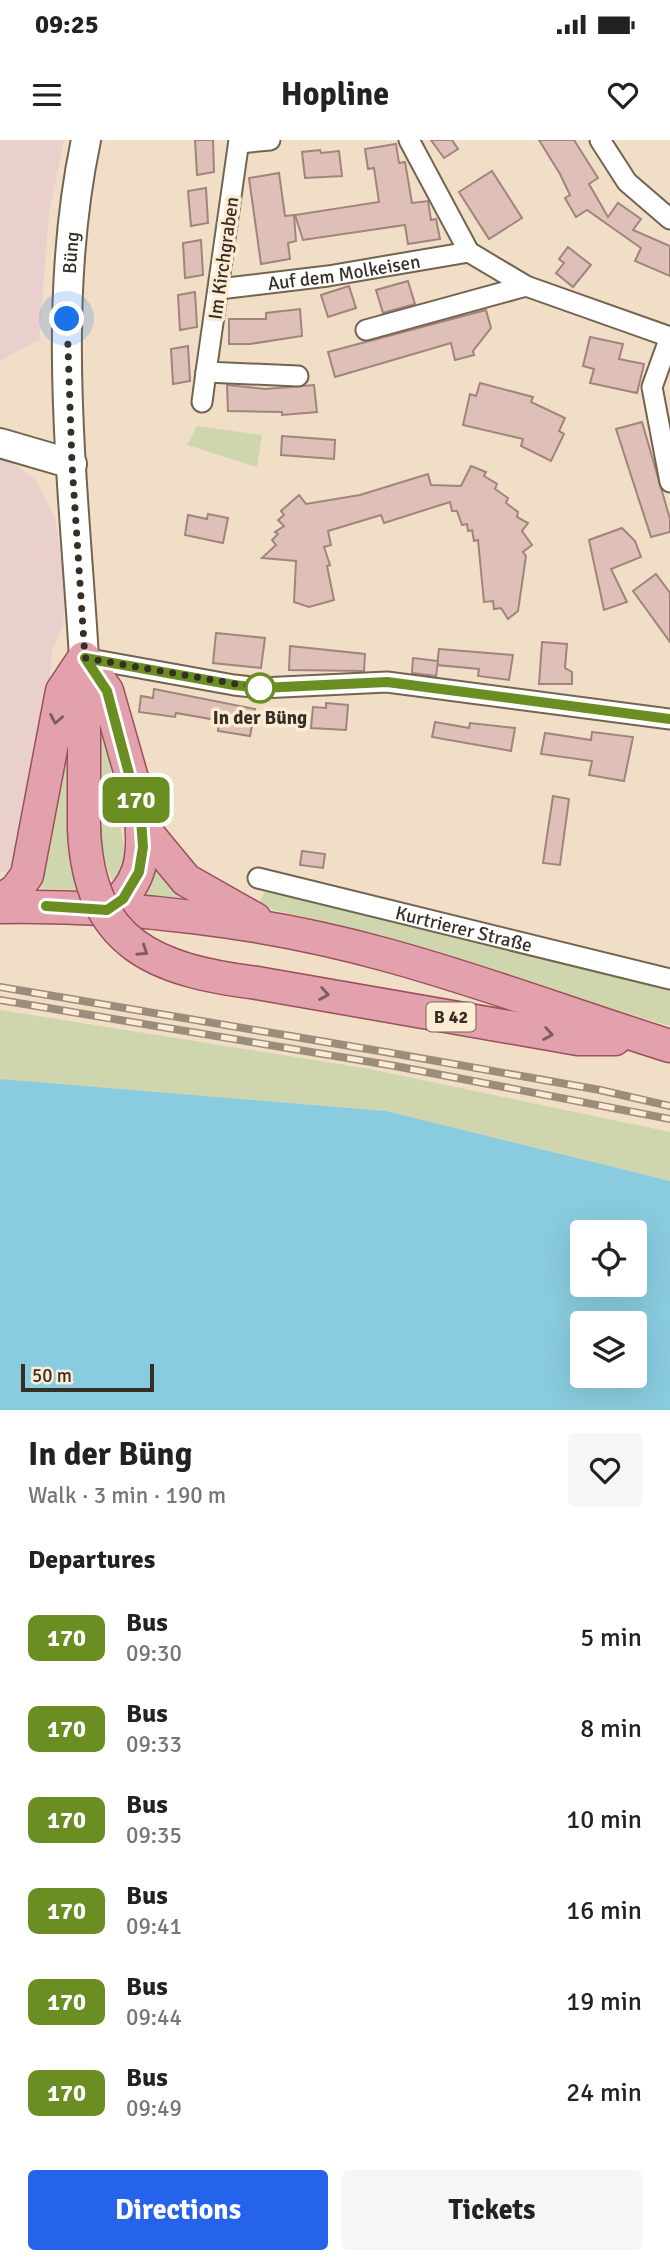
<!DOCTYPE html>
<meta charset="utf-8">
<style>
:root{--surface:#fff;--page:#f6f6f6;--text:#222;--muted:#767676;--accent:#2563eb}
body{margin:0;font-family:Signika,sans-serif;background:var(--page);color:var(--text);height:100vh;display:flex;flex-direction:column;font-size:26px;white-space:nowrap}
*{box-sizing:border-box;margin:0}
p{font-size:23px;color:var(--muted)}
.icon{flex:none;width:38px;height:38px;fill:none;stroke:currentColor;stroke-width:2;stroke-linecap:round;stroke-linejoin:round}
.map{position:relative;height:1270px;overflow:hidden}
.sheet{display:flex;flex-direction:column;background:var(--surface);flex:1}
.sheet>*{flex:none}
.badge{padding:0 14px;border-radius:10px;font-size:24px;line-height:46px}
.tools{position:absolute;left:570px;top:1080px;display:grid;gap:14px}
.tools a{display:grid;place-items:center;width:77px;height:77px;border-radius:7px;background:var(--surface);box-shadow:0 7px 28px #0002;font-size:35px}
.scale{position:absolute;left:21px;bottom:18px;width:133px;box-sizing:border-box;padding-left:7px;border:4px solid #362f26;border-top:0;font-size:19px;line-height:24px;white-space:nowrap;color:#362f26;-webkit-text-stroke:5px #feebd3;paint-order:stroke}
.you{position:absolute;width:35px;height:35px;margin:-18px;border:5px solid #fff;border-radius:50%;background:#1a73e8;box-shadow:0 0 0 10px #1a73e833}
.map>.badge{position:absolute;translate:-50% -50%;box-shadow:0 0 0 4px #fff}
h2{padding:0 28px;font-size:26px;line-height:63px}
.round{display:grid;place-items:center;flex:none;width:74px;height:74px;border-radius:7px;background:var(--page)}
.headline{display:flex;align-items:center;justify-content:space-between;height:119px;padding:0 28px}
h1{font-size:33px;font-weight:800;line-height:52px}
.primary-button{display:flex;gap:14px;margin-top:auto;padding:14px 28px}
.primary-button a{flex:1;height:80px;border-radius:7px;background:var(--accent);color:#fff;font-size:28px;font-weight:800;line-height:80px;text-align:center}
.primary-button a+a{background:var(--page);color:var(--text)}
ul{padding:0;list-style:none}
li{display:flex;align-items:center;gap:21px;height:91px;padding:0 28px}
li div{flex:1}
li b{display:block;font-size:26px}
li em{font-style:normal}
li .badge{min-width:77px;font-weight:700;text-align:center}
.status{display:flex;justify-content:space-between;align-items:center;height:49px;padding:0 35px;background:var(--surface);direction:ltr}
.status svg{height:19px;fill:currentColor}
header{display:flex;justify-content:space-between;align-items:center;height:91px;padding:0 28px;background:var(--surface);font-size:32px;font-weight:800}
.map>svg:first-child{display:block}
</style>
<div class="status"><b>09:25</b><svg viewBox="0 0 49 12"><path d="M0 12V9h3v3zM5 12V6h3v6zM10 12V3h3v9zM15 12V0h3v12zM26 1h20v11H26zM47 4h2v5h-2z"/></svg></div>
<header><svg class="icon" aria-label="menu" viewBox="0 0 24 24"><path d="M4 6h16M4 12h16M4 18h16"/></svg>Hopline<svg class="icon" aria-label="heart" viewBox="0 0 24 24"><path d="M12 20l-8-8c-3-5 5-10 8-4 3-6 11-1 8 4z"/></svg></header>
<div class="map">
<svg width="670" height="1270" viewBox="0 0 670 1270">
<rect width="100%" height="100%" fill="#f0dec6"/>
<g fill="#ead0cc">
<polygon points="0,0 64,0 49,73 39,200 0,221"/>
<polygon points="0,314 35,339 55,377 65,448 63,487 52,510 47,567 18,723 9,731 0,732"/>
</g>
<g fill="#cfd6ae">
<polygon points="197,286 262,295 257,327 187,305"/>
<path d="M97,551L126,718L116,747C88,696 98,609 97,551Z"/>
<polygon points="68,556 80,750 29,748"/>
<polygon points="149,715 201,763 132,755"/>
<polygon points="267,748 670,846 670,886 258,765"/>
<polygon points="0,870 370,929 670,992 670,1041 386,971 0,939"/>
</g>
<path fill="#89ccdf" fill-rule="evenodd" d="M0,939L386,971L670,1041V1270H0ZM583,1092H635V1144H583ZM583,1183H635V1236H583Z"/>
<g fill="#dfc0b8" stroke="#a1847c" stroke-width="2">
<polygon points="195,0 213,0 214,32 197,35"/>
<polygon points="431,0 452,0 458,9 444,18"/>
<polygon points="539,0 574,0 598,38 589,44 608,77 618,63 641,79 633,90 670,106 670,136 635,121 641,108 587,70 576,77 565,58 570,55 560,34"/>
<polygon points="396,4 399,23 405,22 412,63 428,61 431,80 436,79 440,99 408,104 405,85 303,100 295,75 379,62 374,28 368,29 365,9"/>
<polygon points="320,10 321,13 339,11 342,36 305,38 302,12"/>
<polygon points="492,31 522,78 489,99 459,52"/>
<polygon points="279,33 285,76 294,75 296,101 288,103 290,119 261,124 249,38"/>
<polygon points="206,48 208,83 191,86 188,51"/>
<polygon points="201,100 203,135 185,138 183,103"/>
<polygon points="568,107 591,125 573,147 556,133 564,123 559,119"/>
<polygon points="408,141 415,164 383,173 376,150"/>
<polygon points="349,146 356,168 328,177 321,155"/>
<polygon points="195,152 197,187 180,190 178,155"/>
<polygon points="300,169 302,196 250,204 229,204 229,179 266,179 266,173"/>
<polygon points="486,170 491,188 473,211 474,215 455,220 451,203 335,237 328,212"/>
<polygon points="590,197 623,204 619,219 644,224 637,253 590,243 594,229 583,226"/>
<polygon points="188,206 190,241 173,244 171,209"/>
<polygon points="480,243 533,257 531,262 565,278 559,291 564,294 551,321 521,306 523,299 463,285 470,254 476,256"/>
<polygon points="227,245 265,249 314,245 317,272 282,275 282,272 228,271"/>
<polygon points="642,282 670,379 670,392 651,397 616,289"/>
<polygon points="282,296 335,300 334,319 281,315"/>
<polygon points="471,326 486,332 484,336 497,344 495,349 508,358 506,363 518,372 517,377 528,383 522,391 532,405 523,412 526,416 518,471 508,479 501,468 494,469 493,461 484,462 478,400 474,401 472,390 468,391 467,384 462,385 457,371 452,371 450,362 384,383 381,375 328,391 331,405 324,407 330,425 327,426 334,460 309,467 294,462 296,421 262,418 276,405 272,400 278,394 275,392 284,386 278,380 284,375 281,371 299,355 306,364 360,355 428,334 431,345 461,346"/>
<polygon points="208,374 228,378 223,403 185,395 188,375 207,379"/>
<polygon points="622,388 635,401 641,417 611,429 627,462 604,470 589,400"/>
<polygon points="656,434 670,453 670,502 633,451"/>
<polygon points="216,493 265,498 261,528 213,523"/>
<polygon points="542,502 567,504 565,528 572,532 572,544 539,544"/>
<polygon points="290,506 365,514 364,531 289,530"/>
<polygon points="439,509 513,515 509,540 478,536 479,529 437,525"/>
<polygon points="413,518 438,521 436,536 412,533"/>
<polygon points="154,549 255,569 250,596 218,591 219,582 216,580 176,573 175,577 139,572 141,556 153,558"/>
<polygon points="326,563 348,565 346,590 311,588 313,567 326,568"/>
<polygon points="435,582 469,588 470,583 515,588 511,611 432,597"/>
<polygon points="592,592 633,597 624,641 589,635 592,621 541,614 545,593 591,600"/>
<polygon points="553,656 569,659 560,725 543,723"/>
<polygon points="302,711 325,714 323,728 300,725"/>
</g>
<g fill="none" stroke-linecap="round" stroke-linejoin="round">
<defs>
<g id="street">
<polyline points="239,0 206,232 298,236"/>
<polyline points="409,0 469,112 526,146 670,197"/>
<polyline points="600,0 627,42 670,79"/>
<polyline points="239,3 270,0"/>
<path id="s1" d="M219,149L328,136L469,112"/>
<polyline points="366,190 526,146"/>
<polyline points="670,197 652,247 670,342"/>
<polyline points="202,262 206,232"/>
<polyline points="84,518 234,545 261,548 387,542 670,579"/>
<path id="s2" d="M258,738L670,839"/>
</g>
<g id="secondary">
<polyline points="0,303 72,324"/>
<path id="s3" d="M84,518C74,347 50,170 86,0"/>
</g>
<g id="primary">
<polyline points="84,518 107,551 148,694 186,740 255,779"/>
<polyline points="84,689 84,520"/>
<polyline points="0,761 16,750 27,735 62,551 84,518"/>
<path d="M0,767C127,765 260,780 383,814C480,840 574,876 670,906"/>
<path d="M107,770C140,747 145,719 141,680"/>
<polyline points="257,843 578,899 615,899"/>
</g>
</defs>
<use href="#street" stroke="#74644f" stroke-width="23"/>
<use href="#secondary" stroke="#74644f" stroke-width="32"/>
<use href="#primary" stroke="#9b4f5b" stroke-width="35"/>
<use href="#street" stroke="#fff" stroke-width="19"/>
<use href="#secondary" stroke="#fff" stroke-width="28"/>
<use href="#primary" stroke="#e3a0ad" stroke-width="32"/>
<defs>
<g id="rail">
<polyline points="0,847 397,914 600,950 670,966"/>
<polyline points="0,860 395,926 670,979"/>
</g>
</defs>
<use href="#rail" stroke="#9a8d7c" stroke-width="8"/>
<use href="#rail" stroke="#feebd3" stroke-width="5" stroke-dasharray="16" stroke-linecap="butt"/>
<defs>
<path id="primary-bridge" d="M84,689C89,805 155,830 257,843"/>
</defs>
<use href="#primary-bridge" stroke="#9b4f5b" stroke-width="35" stroke-linecap="butt"/>
<use href="#primary-bridge" stroke="#e3a0ad" stroke-width="32"/>
</g>
<defs><path id="oneway-chevron" d="M-2-3.5L2.5 0L-2 3.5" fill="none" stroke-width="1.6" stroke-linecap="round" stroke-linejoin="round" transform="scale(1.75)"/></defs>
<g stroke="#7b5c5c">
<use href="#oneway-chevron" transform="translate(56 579) rotate(101)"/>
<use href="#oneway-chevron" transform="translate(143 811) rotate(33)"/>
<use href="#oneway-chevron" transform="translate(324 854) rotate(10)"/>
<use href="#oneway-chevron" transform="translate(548 894) rotate(10)"/>
</g>
<g fill="none" stroke-linecap="round" stroke-linejoin="round">
<defs>
<polyline id="line" points="46,766 107,770 123,759 139,732 143,707 141,679 107,551 85,518 234,545 261,548 387,542 670,579"/>
</defs>
<use href="#line" stroke="#fff" stroke-width="16"/>
<use href="#line" stroke="#6b8e23" stroke-width="10"/>
<polyline stroke="#362f26" stroke-width="7" stroke-dasharray="0 12.6" points="67,179 72,324 85,518 260,548"/>
</g>
<circle fill="#fff" stroke="#6b8e23" stroke-width="3.5" cx="260" cy="548" r="14"/>
<g text-anchor="middle" stroke-width="7" stroke-linejoin="round" paint-order="stroke">
<rect fill="#feebd3" stroke="#72675a" stroke-width="2" x="426.5" y="862.5" width="49" height="29" rx="5"/>
<g font-size="18" font-weight="bold" fill="#362f26">
<text x="451" y="883">B 42</text>
</g>
<g font-size="19" fill="#362f26" stroke="#feebd3">
<text dy="7" stroke="none"><textPath href="#s3" startOffset="406">Büng</textPath></text>
<text transform="translate(223 118) rotate(-82)" y="7">Im Kirchgraben</text>
<text dy="7" stroke="none"><textPath href="#s1" startOffset="126">Auf dem Molkeisen</textPath></text>
<text dy="7" stroke="none"><textPath href="#s2" startOffset="212">Kurtrierer Straße</textPath></text>
</g>
<g font-size="19" font-weight="bold" fill="#362f26" stroke="#feebd3">
<text x="260" y="584">In der Büng</text>
</g>
</g>
</svg>
<div class="tools">
<a><svg class="icon" aria-label="locate" viewBox="0 0 24 24"><circle cx="12" cy="12" r="6"/><path d="M12 2v4M12 18v4M2 12h4M18 12h4"/></svg></a>
<a><svg class="icon" aria-label="layers" viewBox="0 0 24 24"><path d="M12 4l9 5-9 5-9-5zM3 14l9 5 9-5"/></svg></a>
</div>
<div class="scale">50 m</div>
<div class="you" style="left:67px;top:179px"></div>
<b class="badge" style="left:136px;top:660px;background:#6b8e23;color:#fff">170</b>
</div>
<section class="sheet">
<div class="headline"><div><h1>In der Büng</h1><p>Walk · 3 min · 190 m</p></div><a class="round"><svg class="icon" aria-label="heart" viewBox="0 0 24 24"><path d="M12 20l-8-8c-3-5 5-10 8-4 3-6 11-1 8 4z"/></svg></a></div>
<h2>Departures</h2>
<ul>
<li><span class="badge" style="background:#6b8e23;color:#fff">170</span><div><b>Bus</b><p>09:30</p></div><em>5 min</em></li>
<li><span class="badge" style="background:#6b8e23;color:#fff">170</span><div><b>Bus</b><p>09:33</p></div><em>8 min</em></li>
<li><span class="badge" style="background:#6b8e23;color:#fff">170</span><div><b>Bus</b><p>09:35</p></div><em>10 min</em></li>
<li><span class="badge" style="background:#6b8e23;color:#fff">170</span><div><b>Bus</b><p>09:41</p></div><em>16 min</em></li>
<li><span class="badge" style="background:#6b8e23;color:#fff">170</span><div><b>Bus</b><p>09:44</p></div><em>19 min</em></li>
<li><span class="badge" style="background:#6b8e23;color:#fff">170</span><div><b>Bus</b><p>09:49</p></div><em>24 min</em></li>
</ul>
<div class="primary-button"><a>Directions</a><a>Tickets</a></div>
</section>
